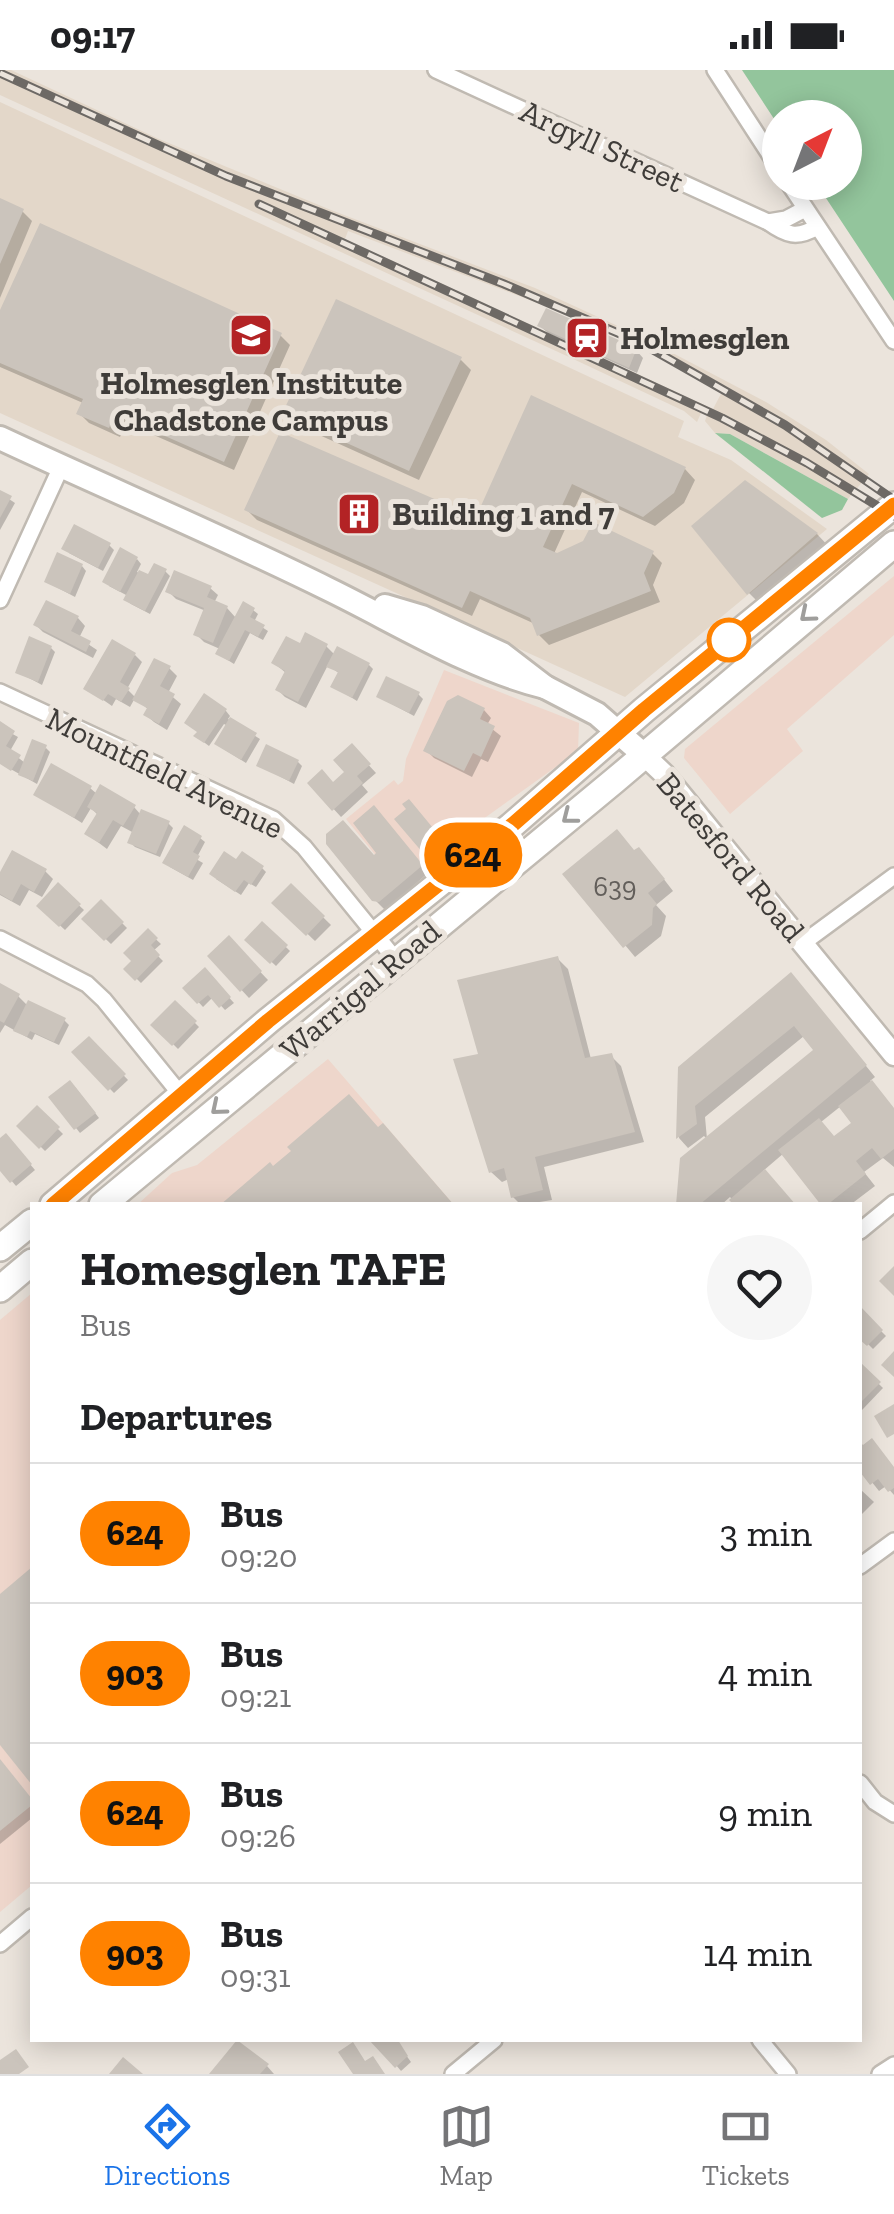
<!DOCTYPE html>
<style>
:root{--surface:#fff;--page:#f6f6f6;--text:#202124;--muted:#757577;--line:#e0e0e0;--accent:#1a73e8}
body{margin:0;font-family:"Zilla Slab",serif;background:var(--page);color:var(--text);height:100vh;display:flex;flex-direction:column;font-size:38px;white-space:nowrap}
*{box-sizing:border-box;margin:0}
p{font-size:32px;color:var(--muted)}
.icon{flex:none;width:55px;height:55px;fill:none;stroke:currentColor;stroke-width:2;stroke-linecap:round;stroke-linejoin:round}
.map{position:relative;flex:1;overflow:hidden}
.details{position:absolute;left:30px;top:1132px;width:832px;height:840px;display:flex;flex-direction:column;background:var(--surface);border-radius:0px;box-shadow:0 5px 25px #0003}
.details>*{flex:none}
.badge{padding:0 20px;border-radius:32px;font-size:35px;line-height:65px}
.needle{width:65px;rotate:42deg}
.tools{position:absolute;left:762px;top:30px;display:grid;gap:20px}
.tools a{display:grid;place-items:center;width:100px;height:100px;border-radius:50%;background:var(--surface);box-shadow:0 5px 25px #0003;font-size:50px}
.map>.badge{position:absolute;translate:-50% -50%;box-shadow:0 0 0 5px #fff}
h2{padding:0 50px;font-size:38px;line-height:90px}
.round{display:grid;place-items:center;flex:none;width:105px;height:105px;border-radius:52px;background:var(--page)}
.head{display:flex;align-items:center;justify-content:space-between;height:170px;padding:0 50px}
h1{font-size:48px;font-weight:800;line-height:75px}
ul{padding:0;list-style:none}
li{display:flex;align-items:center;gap:30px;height:140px;padding:0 50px;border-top:2px solid var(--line)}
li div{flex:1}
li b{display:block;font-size:38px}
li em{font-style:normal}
li .badge{min-width:110px;font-weight:700;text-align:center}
.status{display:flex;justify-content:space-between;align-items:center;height:70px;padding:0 50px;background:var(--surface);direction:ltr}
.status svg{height:28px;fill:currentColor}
.tabs{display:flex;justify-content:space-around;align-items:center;height:140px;border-top:2px solid var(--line);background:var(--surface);font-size:28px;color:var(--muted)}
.tabs a{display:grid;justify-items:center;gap:5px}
.tabs .active{color:var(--accent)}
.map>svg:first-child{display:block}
</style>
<div class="status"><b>09:17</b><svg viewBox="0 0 49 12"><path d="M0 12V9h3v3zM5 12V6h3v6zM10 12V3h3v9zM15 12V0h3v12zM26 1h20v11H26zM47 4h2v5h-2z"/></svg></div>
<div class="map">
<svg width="894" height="2004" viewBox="0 0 894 2004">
<rect width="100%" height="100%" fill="#ebe4dc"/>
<g fill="#eed6cb">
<polygon points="894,506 894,565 787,659 803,681 730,744 684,688 685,679"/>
<polygon points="444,600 579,653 578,681 447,775 399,814 346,749 394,710 398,715 403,711 406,689"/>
<polygon points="328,989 454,1135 137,1135 172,1103 197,1095"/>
<polygon points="32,1223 32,1815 0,1842 0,1250"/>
</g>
<g fill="#e3d7c9" fill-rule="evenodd">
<path d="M0,0H11L159,69L331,140L535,218L646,269L766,332L826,370L869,404L848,429L730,364L715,363L705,351L707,345L701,343L697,352L684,341L569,287L0,25ZM348,161L556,240L650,282L722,322L713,339L345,169Z"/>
<polygon points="0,32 684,351 678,367 731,390 827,459 625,627 0,343"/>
</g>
<g fill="#93c59c">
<polygon points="742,0 894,0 894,231 816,113 845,112 845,48 780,48 780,58"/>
<polygon points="715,363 730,364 848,429 842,440 822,448"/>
</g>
<g fill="#0003" fill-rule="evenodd">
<polygon points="0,130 22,141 32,151 0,228"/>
<polygon points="0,246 280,265 290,275 234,400 126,353 120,367 89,353 79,343 83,333 0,297"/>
<polygon points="540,256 636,280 643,288 637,303 548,263"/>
<polygon points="461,290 471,300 419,410 295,354 285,344"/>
<polygon points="532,328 685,399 695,410 684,433 655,456 582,422 552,488 652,483 662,493 653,515 660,532 549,575 539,565 535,554 480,529 472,546 257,450 247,440 477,451"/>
<polygon points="746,413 817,464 831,479 764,538 749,523"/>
<polygon points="0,423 15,433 0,460"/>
<polygon points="109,475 114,480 103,501 69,483"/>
<polygon points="137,489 141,494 137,502 149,508 165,501 170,506 150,544 131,534 126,530 128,526 109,516"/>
<polygon points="82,496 86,501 75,527 47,512"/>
<polygon points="210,518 218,525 214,533 227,538 236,548 253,540 258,544 254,552 268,561 263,570 250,563 234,594 218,584 220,579 204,572 196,564 206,541 176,529 168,521"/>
<polygon points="78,548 85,556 79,568 97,580 93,588 43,562 36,555"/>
<polygon points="326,576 335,585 369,595 373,599 357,631 333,616 340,604 328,595 306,638 285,627 278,620 286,603 274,593"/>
<polygon points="51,578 55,582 42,615 18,602"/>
<polygon points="135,585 142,592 127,619 136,628 169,598 177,606 168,623 181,634 167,660 154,652 146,645 149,640 135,628 130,637 116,629 112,636 86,618"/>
<polygon points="418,624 423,629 414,646 379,627"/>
<polygon points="205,627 226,641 230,646 228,649 260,669 246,693 222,678 228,656 224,654 209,676 201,670"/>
<polygon points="484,640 491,648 487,655 501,666 488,692 481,689 472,707 434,688 426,680"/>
<polygon points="0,657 18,667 10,681 25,693 46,678 50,682 37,714 0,693"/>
<polygon points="352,677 376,703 362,715 368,722 341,747 310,713 333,715 347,702"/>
<polygon points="298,692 302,696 294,714 259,695"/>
<polygon points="90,718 97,724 134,737 141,745 168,753 173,758 160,787 135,777 130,772 134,763 121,756 107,779 87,764 98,745 91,738 82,753 36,724"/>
<polygon points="409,739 416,739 452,784 439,795 431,788"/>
<polygon points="381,746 428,803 405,823 412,831 390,845 374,829 390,806"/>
<polygon points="200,768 205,772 196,789 203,793 193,810 170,797"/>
<polygon points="635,783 649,790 673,821 656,835 666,846 661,866 635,887 566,804"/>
<polygon points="237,793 262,798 266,802 256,817 249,813 241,825 216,809"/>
<polygon points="45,801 53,809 42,827 29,820 20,836 0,825 0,807"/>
<polygon points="58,816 84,840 65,860 39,836"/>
<polygon points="291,816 331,855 315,871 275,833"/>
<polygon points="101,832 127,858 111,874 85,849"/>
<polygon points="262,854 290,881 276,896 247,869"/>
<polygon points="148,862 161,874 153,881 163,891 141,913 127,899"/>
<polygon points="229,869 268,910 249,928 210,886"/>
<polygon points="557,888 568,899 591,989 611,986 621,996 644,1072 544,1097 552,1130 521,1135 513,1127 509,1109 502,1112 491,1102 481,986"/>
<polygon points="205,901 234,933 225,940 213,927 203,937 186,918"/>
<polygon points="0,916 18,926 28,936 64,950 69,955 59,975 35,964 32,970 5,955 0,963"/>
<path d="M801,916L875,1007L870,1011L894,1039V1097L883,1088L864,1102L875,1116L850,1135H824L784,1083L763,1101L794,1135H737L730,1127L721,1135H678L816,980L804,966L705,1047L707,1069L704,1066L688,1078L679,1068L681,999ZM841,1036L855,1053L835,1068L821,1052Z"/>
<polygon points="175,933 199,957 178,979 154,955"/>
<polygon points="89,969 128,1010 114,1023 75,983"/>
<polygon points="75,1017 99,1048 80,1063 76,1058"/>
<polygon points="37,1038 63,1064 45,1081 20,1056"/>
<polygon points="6,1066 35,1100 16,1116 0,1097 0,1071"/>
<polygon points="860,1240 886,1266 873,1279 860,1266"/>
<polygon points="860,1296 883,1318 862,1340 860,1337"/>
<polygon points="860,1375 894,1398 894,1425 886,1416 879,1421 860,1397"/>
<polygon points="860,1419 874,1432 862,1444 860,1443"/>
<polygon points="32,1501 32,1711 0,1671 1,1527"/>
<polygon points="0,1691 32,1731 32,1748 0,1774"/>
<polygon points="375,1970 395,1970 411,1992 401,2001"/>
<polygon points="267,1996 274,2004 212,2004"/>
</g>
<g fill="#cbc4bc">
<polygon points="0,128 24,139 0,194"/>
<polygon points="40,153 282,263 224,392 115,344 109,358 76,344 83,329 0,293 0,240"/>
<polygon points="336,229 462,287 409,401 282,344"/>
<polygon points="546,238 637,278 629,298 537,256"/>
<polygon points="531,325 686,397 674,423 643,447 572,414 543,477 557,483 583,471 593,452 654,481 644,503 651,521 537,566 530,548 470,521 462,538 244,440 280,362 476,447"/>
<polygon points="745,410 818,463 747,525 691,456"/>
<polygon points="0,420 12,426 0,448"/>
<polygon points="74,454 111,473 98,498 61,479"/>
<polygon points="120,477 138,487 120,522 102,512"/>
<polygon points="57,482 83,494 70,524 44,512"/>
<polygon points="154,493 167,499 145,541 123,530 139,500 148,504"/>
<polygon points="174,500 212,516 207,527 228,536 213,573 193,565 204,538 165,522"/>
<polygon points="46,530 79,546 71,561 91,571 86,582 33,555"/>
<polygon points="243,531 255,538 250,547 265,555 258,567 245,560 229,591 215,584"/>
<polygon points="305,562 328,574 298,632 275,620 285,601 271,593 286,566 300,573"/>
<polygon points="29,566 52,576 38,612 15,603"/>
<polygon points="112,569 136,583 120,612 130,618 121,632 108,624 103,631 83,619"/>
<polygon points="337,576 370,593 352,628 330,617 338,602 326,597"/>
<polygon points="154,588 171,596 160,616 175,624 159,654 143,645 147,638 132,630"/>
<polygon points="386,606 420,622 409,643 376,627"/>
<polygon points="204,623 227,639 204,673 193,666 197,662 184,653"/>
<polygon points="458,625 485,638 480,649 495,656 481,687 473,683 464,701 423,681 447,631"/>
<polygon points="230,647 257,663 241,690 214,674"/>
<polygon points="0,651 15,661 6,676 21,685 11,701 0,694"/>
<polygon points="32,669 47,675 33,711 18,705"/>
<polygon points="352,673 371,694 357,706 363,713 332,741 307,713 322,699 333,712 344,702 333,690"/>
<polygon points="266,674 299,690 289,711 256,696"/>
<polygon points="51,693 92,716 74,748 33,725"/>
<polygon points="100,714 136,735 123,756 113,750 99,773 84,764 97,743 87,737"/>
<polygon points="409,729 447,775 429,790 394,749 406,739 402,734"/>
<polygon points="374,735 423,795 379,832 372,831 326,774 326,764 343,750 374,785 376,783 353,753"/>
<polygon points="141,739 170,751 156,784 127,773"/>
<polygon points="184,755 202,766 193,782 200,786 188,807 162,793"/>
<polygon points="617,759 634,780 639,777 665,809 648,823 657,834 653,838 652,855 623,878 562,804"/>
<polygon points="12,780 47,799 34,822 21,814 12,831 0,824 0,802"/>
<polygon points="224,781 236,789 242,781 264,796 251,815 244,810 235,822 209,804"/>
<polygon points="58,812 81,834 59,857 36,836"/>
<polygon points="291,813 325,846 306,866 271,833"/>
<polygon points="101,829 124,852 104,871 81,849"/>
<polygon points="262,851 288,875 270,894 244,870"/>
<polygon points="148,858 158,868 151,875 160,885 135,911 123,899 131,891 123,883"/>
<polygon points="229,865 262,901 240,922 207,886"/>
<polygon points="558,886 585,988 612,983 635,1062 535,1087 543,1120 511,1128 504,1098 489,1103 453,989 478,984 457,910"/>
<polygon points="205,897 231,927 219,938 208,925 197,934 182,918"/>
<polygon points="791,902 867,995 699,1135 676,1135 680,1088 813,980 794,956 695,1036 697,1054 676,1069 678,997"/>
<polygon points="0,913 20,924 4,953 0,951"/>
<polygon points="28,930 66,948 54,972 30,961 27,967 13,961"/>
<polygon points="175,930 197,951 172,976 150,955"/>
<polygon points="89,966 126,1004 108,1021 71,982"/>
<polygon points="70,1010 96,1043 74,1060 48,1027"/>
<polygon points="872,1010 894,1038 894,1079 881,1089 872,1078 856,1091 866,1104 827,1135 821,1135 778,1080 819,1048 834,1066 851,1053 838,1036"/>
<polygon points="349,1024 378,1057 383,1053 454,1135 220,1135 270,1092 273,1096 291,1081 287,1077"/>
<polygon points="37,1035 60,1057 39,1079 16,1056"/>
<polygon points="6,1063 32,1094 10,1113 0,1101 0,1068"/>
<polygon points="765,1099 796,1135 734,1135 729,1130"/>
<polygon points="894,1196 894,1226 879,1211"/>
<polygon points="860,1236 883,1260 867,1276 860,1270"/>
<polygon points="894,1281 894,1307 881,1295"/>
<polygon points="860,1292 881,1312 860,1333"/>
<polygon points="894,1334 894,1364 887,1368 874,1346"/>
<polygon points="872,1368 894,1397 894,1418 888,1422 878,1409 870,1415 860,1402 860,1372 863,1375"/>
<polygon points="32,1497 32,1715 0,1675 0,1524"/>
<polygon points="0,1689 32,1729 32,1735 0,1761"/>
<polygon points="237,1970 269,1994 260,2004 209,2004"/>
<polygon points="369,1970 398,1970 408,1986 395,1998"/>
<polygon points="353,1972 365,1991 373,1986 385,2004 353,2004 338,1982"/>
<polygon points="16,1979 29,1997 19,2004 0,2004 0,1990"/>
<polygon points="123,1987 143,2004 109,2004"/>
</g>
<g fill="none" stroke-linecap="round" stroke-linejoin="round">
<defs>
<g id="minor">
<path d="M436,0L768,152C786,165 797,169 817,157"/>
<polyline points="715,0 780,100"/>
<polyline points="788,112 894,271"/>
<polyline points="768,152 786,149 805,139"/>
<polyline points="0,530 61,397"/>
<polyline points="0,622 273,749 304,777 396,890"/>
<polyline points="0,869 87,914 104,930 181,1025"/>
<polyline points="803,873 894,806"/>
<polyline points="860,1161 894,1133"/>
<polyline points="860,1496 894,1471"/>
<polyline points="860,1713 875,1732 894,1744"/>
<polyline points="0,1874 32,1847"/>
<polyline points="760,1970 788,2004"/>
<polyline points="453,2004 494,1970"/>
<polyline points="880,2004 894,1995"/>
</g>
<polyline id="tertiary" points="644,685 664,704 894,985"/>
<g id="secondary">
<path d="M0,368C109,419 221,466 328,519C396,552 471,599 545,617"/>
<polyline points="385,536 422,547 502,584 545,617 597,644 644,685"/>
</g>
<g id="trunk">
<polyline points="53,1135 268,951 511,756 644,640 894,435"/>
<polyline points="102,1135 614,711 894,474"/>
<polyline points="0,1178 32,1152"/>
<polyline points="0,1219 32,1192"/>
</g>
</defs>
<use href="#minor" stroke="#c0bab2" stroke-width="20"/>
<use href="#tertiary" stroke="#c0bab2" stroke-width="25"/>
<use href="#secondary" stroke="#c0bab2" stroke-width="28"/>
<use href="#trunk" stroke="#c0bab2" stroke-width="30"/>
<use href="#minor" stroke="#fff" stroke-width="15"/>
<use href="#tertiary" stroke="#fff" stroke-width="20"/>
<use href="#secondary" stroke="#fff" stroke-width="22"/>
<use href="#trunk" stroke="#fff" stroke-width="25"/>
<defs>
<g id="rail">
<polyline points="0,3 226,106 504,214 641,273 785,355 894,430"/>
<polyline points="259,134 722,348 807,393 894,446"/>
</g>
</defs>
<use href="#rail" stroke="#6d6965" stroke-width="9"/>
<use href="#rail" stroke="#ebe4dc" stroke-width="5" stroke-dasharray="15" stroke-linecap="butt"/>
</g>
<defs><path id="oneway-chevron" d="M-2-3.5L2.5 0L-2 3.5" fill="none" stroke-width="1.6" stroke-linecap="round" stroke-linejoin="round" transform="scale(2.5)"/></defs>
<g stroke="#9f9e9c">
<use href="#oneway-chevron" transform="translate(807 545) rotate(140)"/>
<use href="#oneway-chevron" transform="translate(569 747) rotate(142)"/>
<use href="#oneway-chevron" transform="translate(218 1038) rotate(140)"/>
</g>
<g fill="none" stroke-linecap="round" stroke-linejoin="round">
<defs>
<polyline id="line" points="53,1135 268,951 511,756 644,640 894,435"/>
</defs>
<use href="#line" stroke="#fff" stroke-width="22"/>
<use href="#line" stroke="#ff8200" stroke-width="15"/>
</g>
<defs>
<symbol id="university-square" viewBox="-11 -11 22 22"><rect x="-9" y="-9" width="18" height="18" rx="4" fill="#b32325" stroke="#ebe4dc"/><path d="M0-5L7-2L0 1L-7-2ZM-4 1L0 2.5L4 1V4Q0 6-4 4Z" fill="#fff"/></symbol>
<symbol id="station-square" viewBox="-11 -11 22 22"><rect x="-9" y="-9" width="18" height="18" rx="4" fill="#b32325" stroke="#ebe4dc"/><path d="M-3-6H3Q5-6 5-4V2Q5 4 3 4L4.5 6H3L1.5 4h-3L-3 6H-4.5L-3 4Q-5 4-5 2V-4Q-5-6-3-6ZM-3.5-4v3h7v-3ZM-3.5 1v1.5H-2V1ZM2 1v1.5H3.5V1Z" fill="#fff"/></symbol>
<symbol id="building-square" viewBox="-11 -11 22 22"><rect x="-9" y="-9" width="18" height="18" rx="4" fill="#b32325" stroke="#ebe4dc"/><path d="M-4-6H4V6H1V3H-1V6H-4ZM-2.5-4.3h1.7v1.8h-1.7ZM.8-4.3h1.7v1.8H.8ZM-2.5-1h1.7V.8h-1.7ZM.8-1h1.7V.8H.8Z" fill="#fff"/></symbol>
</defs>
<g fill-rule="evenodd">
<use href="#university-square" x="226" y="240" width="50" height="50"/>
<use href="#station-square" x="562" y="243" width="50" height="50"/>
<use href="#building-square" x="334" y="419" width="50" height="50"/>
</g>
<circle fill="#fff" stroke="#ff8200" stroke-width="5" cx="729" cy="570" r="20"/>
<g text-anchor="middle" stroke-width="10" stroke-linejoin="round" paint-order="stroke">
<g font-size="28" fill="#625e5a">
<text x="615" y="826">639</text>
</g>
<g font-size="32" fill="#3f3c39" stroke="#ebe4dc">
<text transform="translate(602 76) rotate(25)" y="11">Argyll Street</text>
<text transform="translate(165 703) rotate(26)" y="11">Mountfield Avenue</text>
<text transform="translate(731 787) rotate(50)" y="11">Batesford Road</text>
<text transform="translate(360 920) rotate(-40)" y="11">Warrigal Road</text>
</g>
<g font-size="32" font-weight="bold" fill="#3f3c39" stroke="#ebe4dc" text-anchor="start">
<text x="620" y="279">Holmesglen</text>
<text x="251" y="324" text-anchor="middle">Holmesglen Institute<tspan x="251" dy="37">Chadstone Campus</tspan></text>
<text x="392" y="455">Building 1 and 7</text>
</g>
</g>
</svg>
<div class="tools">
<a><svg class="needle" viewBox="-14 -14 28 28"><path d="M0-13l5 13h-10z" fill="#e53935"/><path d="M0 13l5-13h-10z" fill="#757577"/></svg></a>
</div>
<b class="badge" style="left:473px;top:785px;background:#ff8200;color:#111">624</b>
<section class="details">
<div class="head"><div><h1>Homesglen TAFE</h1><p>Bus</p></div><a class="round"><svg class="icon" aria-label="heart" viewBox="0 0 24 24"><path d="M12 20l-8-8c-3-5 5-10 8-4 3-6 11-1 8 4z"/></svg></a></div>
<h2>Departures</h2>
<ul>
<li><span class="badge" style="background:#ff8200;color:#111">624</span><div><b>Bus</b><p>09:20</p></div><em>3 min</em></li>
<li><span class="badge" style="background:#ff8200;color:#111">903</span><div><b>Bus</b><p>09:21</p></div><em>4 min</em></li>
<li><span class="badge" style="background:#ff8200;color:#111">624</span><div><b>Bus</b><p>09:26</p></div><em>9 min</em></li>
<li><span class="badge" style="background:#ff8200;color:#111">903</span><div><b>Bus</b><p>09:31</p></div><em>14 min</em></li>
</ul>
</section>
</div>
<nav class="tabs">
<a class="active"><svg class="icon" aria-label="directions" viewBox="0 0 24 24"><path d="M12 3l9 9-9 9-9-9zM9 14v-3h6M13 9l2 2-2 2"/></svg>Directions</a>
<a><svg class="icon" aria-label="map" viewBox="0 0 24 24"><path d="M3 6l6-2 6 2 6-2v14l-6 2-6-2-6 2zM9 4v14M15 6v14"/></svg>Map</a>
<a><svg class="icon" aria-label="tickets" viewBox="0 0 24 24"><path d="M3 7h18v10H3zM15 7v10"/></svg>Tickets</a>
</nav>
